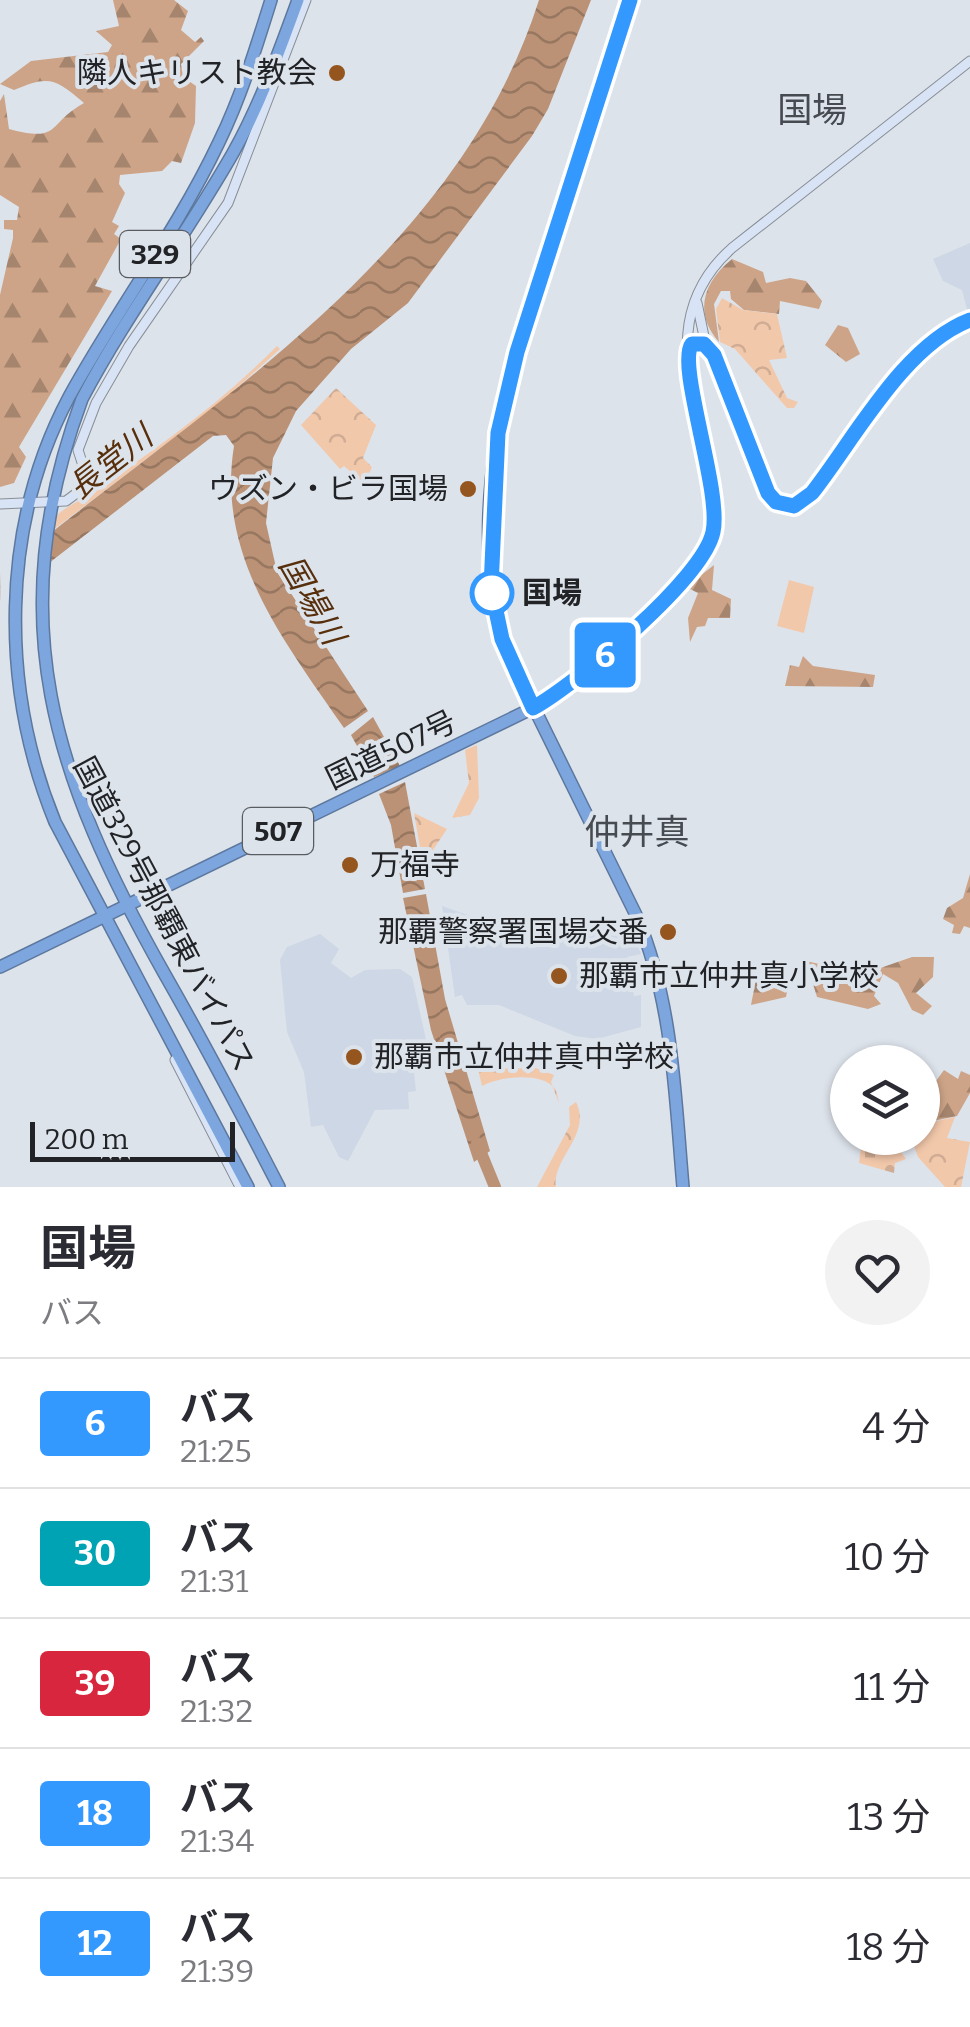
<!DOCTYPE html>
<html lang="ja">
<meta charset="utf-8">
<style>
:root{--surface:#fff;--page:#f2f2f3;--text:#2b2b33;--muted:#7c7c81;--line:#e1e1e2}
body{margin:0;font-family:Bitter,"Noto Sans JP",serif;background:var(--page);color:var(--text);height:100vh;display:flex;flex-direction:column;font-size:38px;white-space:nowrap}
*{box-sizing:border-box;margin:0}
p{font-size:32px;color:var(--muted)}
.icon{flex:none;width:55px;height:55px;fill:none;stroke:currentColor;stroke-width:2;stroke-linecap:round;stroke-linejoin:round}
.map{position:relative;height:1187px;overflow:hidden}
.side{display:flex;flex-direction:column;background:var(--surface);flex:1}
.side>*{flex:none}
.badge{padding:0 20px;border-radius:8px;font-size:35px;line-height:65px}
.tools{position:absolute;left:830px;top:1045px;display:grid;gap:20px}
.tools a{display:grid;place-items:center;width:110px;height:110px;border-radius:50%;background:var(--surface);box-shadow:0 2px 8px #0004;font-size:50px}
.scale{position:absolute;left:30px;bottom:25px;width:205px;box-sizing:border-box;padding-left:10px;border:5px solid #212326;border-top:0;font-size:28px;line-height:35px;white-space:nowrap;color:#212326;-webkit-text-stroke:8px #dde3eb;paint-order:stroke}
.map>.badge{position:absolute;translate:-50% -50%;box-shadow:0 0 0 5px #fff}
.round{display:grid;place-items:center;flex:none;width:105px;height:105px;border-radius:52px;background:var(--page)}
.headline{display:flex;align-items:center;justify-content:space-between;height:170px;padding:0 40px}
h1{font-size:48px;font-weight:700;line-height:75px}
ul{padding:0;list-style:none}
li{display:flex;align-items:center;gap:30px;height:130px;padding:0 40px;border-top:2px solid var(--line)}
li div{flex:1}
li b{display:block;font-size:38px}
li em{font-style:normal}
li .badge{min-width:110px;font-weight:700;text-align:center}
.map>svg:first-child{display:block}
</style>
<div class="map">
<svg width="970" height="1187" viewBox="0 0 970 1187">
<defs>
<pattern id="forest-firs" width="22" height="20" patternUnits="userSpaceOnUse" patternTransform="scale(2.5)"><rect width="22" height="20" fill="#cda487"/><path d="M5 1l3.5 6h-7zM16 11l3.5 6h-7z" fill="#a6856e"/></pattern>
<pattern id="cemetery-stones" width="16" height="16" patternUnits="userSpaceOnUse" patternTransform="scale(2.5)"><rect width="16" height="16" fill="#f2c8ab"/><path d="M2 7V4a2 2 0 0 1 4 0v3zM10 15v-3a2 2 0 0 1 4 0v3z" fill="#cfac93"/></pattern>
<pattern id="park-crowns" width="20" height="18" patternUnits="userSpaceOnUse" patternTransform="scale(2.5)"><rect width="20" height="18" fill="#f2c8ab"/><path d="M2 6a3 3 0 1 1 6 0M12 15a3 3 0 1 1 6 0" fill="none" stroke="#cfac93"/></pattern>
<pattern id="water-waves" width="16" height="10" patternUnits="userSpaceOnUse" patternTransform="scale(2.5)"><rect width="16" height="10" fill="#bb9276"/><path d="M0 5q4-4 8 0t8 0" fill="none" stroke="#987761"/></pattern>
</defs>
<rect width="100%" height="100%" fill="#dde3eb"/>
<g fill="#cdd7e5">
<polygon points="970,243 970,313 968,313 962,290 943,281 933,259"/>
<polygon points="442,906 490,923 518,927 585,917 636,941 641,954 627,957 634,996 641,995 641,1027 597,1039 575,1036 499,1005 467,1005 462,995 455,997"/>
<polygon points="320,934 339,949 331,963 351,978 365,970 400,969 412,977 427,1044 411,1047 416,1091 408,1092 409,1109 375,1110 348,1161 339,1157 323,1125 311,1127 304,1072 287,1032 280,960 287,947"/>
</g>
<g fill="#f2c8ab">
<path d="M277,346L280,349L220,403L49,533C52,512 69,507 85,497C150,454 220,404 277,346Z"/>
<polygon points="789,580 814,587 804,633 777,626"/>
</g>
<g fill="url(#forest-firs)">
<path d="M113,0H174L188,11L181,30L195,42L201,37L204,41L181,64L183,77L196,86L195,123L181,163L172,161L162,171L120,175L119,184L125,193L112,222L119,226L114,234L121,239L95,286L112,291L19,447L26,457L14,483L0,487V295L13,238V230L4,229V220H17L19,207L0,195V101L4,94L9,129C62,143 46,124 84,103C55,78 49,75 14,90L0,84L31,61L108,52L112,45L96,31L119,26Z"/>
<path d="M732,259L763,272L766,283L790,278L806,281L822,301L819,309L780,301L779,314L744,310L731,299L730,291H721L714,304L719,342C694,314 702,283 732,259Z"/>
<polygon points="838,325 848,328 860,354 846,362 825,345"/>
<polygon points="714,565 712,590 731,599 730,618 708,618 705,626 697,627 690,642 688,618 698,593 686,587"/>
<polygon points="803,656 813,666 875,675 873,687 785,686 790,665 799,667"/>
<polygon points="970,874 970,928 964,926 960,934 952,933 954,925 943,919 947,908 963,898"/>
<polygon points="912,957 934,957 933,977 916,993 932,1006 923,1015 912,1010 898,983 883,974 874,996 881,1004 868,1009 817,997 806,961 863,974"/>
<polygon points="756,979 781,981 788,986 786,997 751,1005"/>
<polygon points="944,1070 958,1079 961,1071 970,1075 970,1093 957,1116 923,1123 923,1099"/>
</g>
<polygon fill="url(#cemetery-stones)" points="862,1138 894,1142 906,1159 895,1163 894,1173 859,1163"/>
<g fill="url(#park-crowns)">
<polygon points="722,298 743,310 777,314 787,358 769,360 787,398 798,402 794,408 787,408 735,349 720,342 716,309"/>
<polygon points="336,388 376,425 363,458 372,467 365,484 344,466 340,469 301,425"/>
<polygon points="477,745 479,798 470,815 452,818 469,783 465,750"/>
<polygon points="414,813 447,829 423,865"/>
<path d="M536,1068L554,1075L551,1082L560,1106C558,1101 558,1094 555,1089C543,1071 497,1077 482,1086L478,1069Z"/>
<path d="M576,1102C592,1135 552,1158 556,1187H537L570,1125L569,1107Z"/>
<polygon points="955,1117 947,1138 970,1142 961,1187 945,1187 918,1157 911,1138 922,1138 923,1124"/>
</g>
<g fill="url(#water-waves)">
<path d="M539,0H591L548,109L532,136L408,303L351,349L296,411L273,458L266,523L277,572L368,711L344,728C285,642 216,557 234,446L226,435L213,436L0,601L1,573C200,408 456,261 539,0Z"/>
<polygon points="373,717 400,766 374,777 351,735"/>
<polygon points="405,782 425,889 403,893 391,825 379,794"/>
<polygon points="426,894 445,999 490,1151 474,1162 431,1030 403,898"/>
</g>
<polygon fill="#dde3eb" points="49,527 44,570 0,606 1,567"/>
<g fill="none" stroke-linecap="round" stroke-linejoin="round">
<polyline stroke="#bb9276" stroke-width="12" points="477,1143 495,1187"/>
<defs>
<g id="secondary">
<polyline points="697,303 706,346"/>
<path d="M696,343L709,348L717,362L765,488L777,501L794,506L812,493C855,438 905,345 970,320"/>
<polyline points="0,504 66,501 89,484 78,450 96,403 129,346 228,203 306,0"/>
<path d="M533,708C577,684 699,582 712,535C718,516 712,495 709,475C695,392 658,314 732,248L970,61"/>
<polyline points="175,1060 240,1187"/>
</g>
<g id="highway">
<path d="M630,0L508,385C487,470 477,576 510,659L637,917C673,1002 675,1096 683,1187"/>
<polyline points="0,967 533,708"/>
<path d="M248,1187L55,822C0,687 0,527 69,397C116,311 177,231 219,142C241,97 256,48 271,0"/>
<path d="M279,1187C242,1115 204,1043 164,973C54,778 0,620 82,399C127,314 185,237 233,153C260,105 279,52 298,0"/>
</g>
</defs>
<use href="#secondary" stroke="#898e95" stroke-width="11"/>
<use href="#highway" stroke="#5d789e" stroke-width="14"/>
<use href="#secondary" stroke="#d8e4f5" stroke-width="9"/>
<use href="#highway" stroke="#7da6df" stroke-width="11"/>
</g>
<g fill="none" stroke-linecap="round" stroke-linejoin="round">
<defs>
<path id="line" d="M630,0L517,352L498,433L491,587L502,639L533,708C576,684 703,579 713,532C722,491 676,364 692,344H704L714,355L768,493L776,502L794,506L812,493C855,438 904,345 970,320"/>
</defs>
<use href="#line" stroke="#fff" stroke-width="22"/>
<use href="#line" stroke="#39f" stroke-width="15"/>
</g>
<g fill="#95551e" stroke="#dde3eb" stroke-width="4">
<circle cx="337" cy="73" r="10"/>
<circle cx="468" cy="489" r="10"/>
<circle cx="350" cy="865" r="10"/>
<circle cx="668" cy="932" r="10"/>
<circle cx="559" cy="976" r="10"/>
<circle cx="354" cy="1057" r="10"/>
</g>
<circle fill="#fff" stroke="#39f" stroke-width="5" cx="492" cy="593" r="20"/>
<g text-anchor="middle" stroke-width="8" stroke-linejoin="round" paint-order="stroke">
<g fill="#dde3eb" stroke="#595d61" stroke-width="2.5">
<rect x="120" y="231" width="70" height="46" rx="8"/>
<rect x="243" y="808" width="70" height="46" rx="8"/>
</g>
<g font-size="28" font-weight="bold" fill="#212326">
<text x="155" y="264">329</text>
<text x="278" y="841">507</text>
</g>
<g font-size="30" fill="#212326" stroke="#dde3eb" text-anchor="end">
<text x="317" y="83">隣人キリスト教会</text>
<text x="448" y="499">ウズン・ビラ国場</text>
<text x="370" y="875" text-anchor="start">万福寺</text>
<text x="648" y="942">那覇警察署国場交番</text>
<text x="579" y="986" text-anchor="start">那覇市立仲井真小学校</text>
<text x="374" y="1067" text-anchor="start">那覇市立仲井真中学校</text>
</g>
<g font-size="30" font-weight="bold" fill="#212326" stroke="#dde3eb" text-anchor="start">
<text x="522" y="603">国場</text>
</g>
<g font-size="30" fill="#212326" stroke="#dde3eb">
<text transform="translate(391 750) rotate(-26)" y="10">国道507号</text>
<text transform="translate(164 914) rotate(62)" y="10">国道329号那覇東バイパス</text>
</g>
<g font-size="32" font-style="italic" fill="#572f0c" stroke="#dde3eb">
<text transform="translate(110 462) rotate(-38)" y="11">長堂川</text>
<text transform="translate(312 600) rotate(60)" y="11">国場川</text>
</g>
<g font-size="35" fill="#464a51" stroke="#dde3eb">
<text x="812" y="122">国場</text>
<text x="637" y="844">仲井真</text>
</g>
</g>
</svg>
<div class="tools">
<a><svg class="icon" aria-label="layers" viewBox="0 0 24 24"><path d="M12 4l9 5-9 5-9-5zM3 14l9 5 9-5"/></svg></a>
</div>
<div class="scale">200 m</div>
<b class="badge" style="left:605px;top:655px;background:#39f;color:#fff">6</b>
</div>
<section class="side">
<div class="headline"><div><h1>国場</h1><p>バス</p></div><a class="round"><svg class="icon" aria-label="heart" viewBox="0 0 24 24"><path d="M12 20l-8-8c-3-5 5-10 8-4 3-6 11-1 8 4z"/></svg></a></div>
<ul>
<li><span class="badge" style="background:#39f;color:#fff">6</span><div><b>バス</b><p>21:25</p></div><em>4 分</em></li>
<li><span class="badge" style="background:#00a3b4;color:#fff">30</span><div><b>バス</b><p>21:31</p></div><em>10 分</em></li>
<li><span class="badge" style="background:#d7263d;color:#fff">39</span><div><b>バス</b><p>21:32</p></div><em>11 分</em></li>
<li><span class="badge" style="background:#39f;color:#fff">18</span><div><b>バス</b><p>21:34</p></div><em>13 分</em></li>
<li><span class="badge" style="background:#39f;color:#fff">12</span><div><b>バス</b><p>21:39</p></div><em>18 分</em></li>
</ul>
</section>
